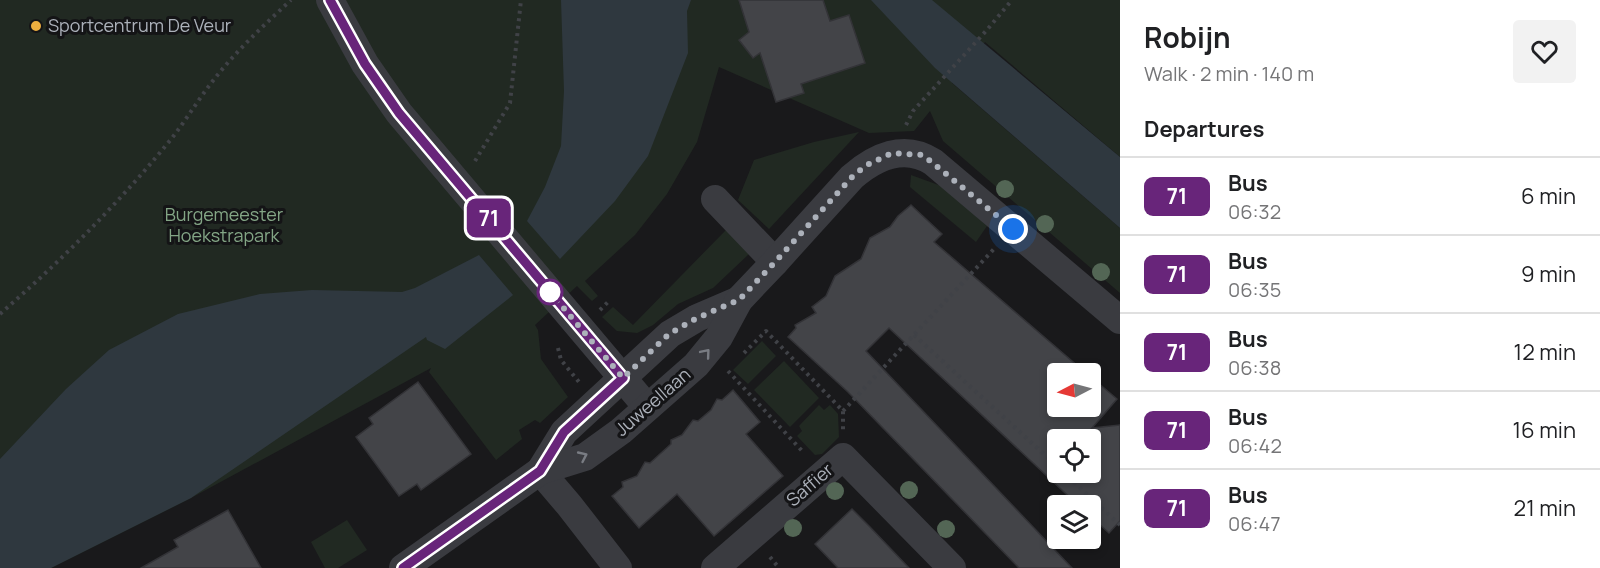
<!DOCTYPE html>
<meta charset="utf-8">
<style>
:root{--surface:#fff;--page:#f2f2f2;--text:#202124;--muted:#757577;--line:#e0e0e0}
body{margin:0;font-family:Manrope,sans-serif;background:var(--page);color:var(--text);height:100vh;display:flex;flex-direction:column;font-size:22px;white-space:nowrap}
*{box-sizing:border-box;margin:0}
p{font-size:20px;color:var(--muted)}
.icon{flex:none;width:33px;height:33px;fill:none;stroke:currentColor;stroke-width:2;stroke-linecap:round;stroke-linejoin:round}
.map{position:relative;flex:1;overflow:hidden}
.drawer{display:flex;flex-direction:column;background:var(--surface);width:480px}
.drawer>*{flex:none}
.badge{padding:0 12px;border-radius:9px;font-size:21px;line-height:39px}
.needle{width:39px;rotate:264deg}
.buttons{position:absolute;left:1047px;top:363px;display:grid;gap:12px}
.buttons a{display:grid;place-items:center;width:54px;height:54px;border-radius:6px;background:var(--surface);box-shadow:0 3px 9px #0003;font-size:30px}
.you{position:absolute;width:30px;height:30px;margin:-15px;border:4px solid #fff;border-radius:50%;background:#1a73e8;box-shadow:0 0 0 9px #1a73e833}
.map>.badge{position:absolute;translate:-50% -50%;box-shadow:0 0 0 3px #fff}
h2{padding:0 24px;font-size:22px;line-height:54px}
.round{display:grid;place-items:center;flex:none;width:63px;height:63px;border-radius:6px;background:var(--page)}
.summary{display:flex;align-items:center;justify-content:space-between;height:102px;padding:0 24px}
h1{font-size:28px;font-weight:700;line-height:45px}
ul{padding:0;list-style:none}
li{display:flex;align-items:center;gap:18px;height:78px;padding:0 24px;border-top:2px solid var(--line)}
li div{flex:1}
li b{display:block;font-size:22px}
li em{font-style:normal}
li .badge{min-width:66px;font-weight:700;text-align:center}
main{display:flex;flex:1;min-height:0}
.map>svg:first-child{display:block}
</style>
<main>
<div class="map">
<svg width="1120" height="568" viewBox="0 0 1120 568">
<rect width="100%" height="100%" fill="#19191b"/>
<g fill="#212922">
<polygon points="0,0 1120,0 1120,157 985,42 952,83 1120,228 1120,293 943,141 930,111 914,131 869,133 719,67 697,142 667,194 635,235 585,281 598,296 592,301 577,286 535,325 538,330 541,359 568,397 540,423 535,420 519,430 522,439 496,460 429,372 431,368 191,498 51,568 0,568"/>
<polygon points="859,132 769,229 738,200 754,160 814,142"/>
<polygon points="911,175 944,187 987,226 976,242 910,187"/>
<polygon points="726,230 750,253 713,288 678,304 653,325 637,333 617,331 602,317 613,307 633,325"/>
<polygon points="762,341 776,356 748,384 733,370"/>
<polygon points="784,361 819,398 790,427 754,390"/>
<polygon points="819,405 824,410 830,405 838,414 839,437 822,454 815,455 797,436 802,431 799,426"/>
<polygon points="347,520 367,550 338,568 325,568 311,542"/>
</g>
<g fill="#2f383f">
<polygon points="561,0 691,0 687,11 688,53 648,156 615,201 560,259 527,221 545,187 561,146 564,91"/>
<polygon points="871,0 932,0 1120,157 1120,228 935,68"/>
<polygon points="479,255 513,295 445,349 427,340 426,337 191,498 51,568 0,568 0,459 66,389 109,350 178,314 260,294 312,290 402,292 415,288"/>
</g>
<g fill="#434448" stroke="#333337" stroke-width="1.5" fill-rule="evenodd">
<polygon points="739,0 823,0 830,21 849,15 865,63 801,84 804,93 776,102 760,53 753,58 739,40 749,32"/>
<path d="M911,205L942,234L934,242L1087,374H1058V406H1090V376L1117,399L1092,428L1120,425V521L1109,533L1090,516V506H1079L889,328L866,351L1072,568H1019L848,392L788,337L796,328L795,325L816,313L812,307L826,296L835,276L861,259L870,238L890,227L898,216ZM1058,440H1090V472H1058Z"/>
<polygon points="418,382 471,454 421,490 417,484 399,496 356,437 373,424 369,418"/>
<polygon points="733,390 760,422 746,434 783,476 714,536 677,494 639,528 612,496 623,487 622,482 637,476 645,462 650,463 671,444 671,440 682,435 693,420 698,421 711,410 717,399 722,400"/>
<polygon points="852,509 870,527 909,568 838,568 815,544"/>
<polygon points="228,510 261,568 141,568 178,547 174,540"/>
</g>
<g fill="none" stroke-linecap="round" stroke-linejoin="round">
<g stroke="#404247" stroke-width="4" stroke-dasharray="3 4.5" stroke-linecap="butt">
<polyline points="906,125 913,111 986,31 1012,0"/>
<polyline points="475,161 510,103 521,0"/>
<polyline points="600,310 610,300"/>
<path d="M0,314C62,260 120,202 172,138C186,120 198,100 212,82C235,52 263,26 291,0"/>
<polyline points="914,335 1058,467"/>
<polyline points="558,348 561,360 579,382"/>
<polyline points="744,353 766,331 843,411 843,430"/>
<polyline points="728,371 804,453"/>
<polyline points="843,411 994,249"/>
<polyline points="1063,472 1120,525"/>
<polyline points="770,557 779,568"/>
</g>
<g stroke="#3a3b40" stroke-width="28">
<polyline points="330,0 365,64 399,113 647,407"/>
<polyline points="715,199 775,262"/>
<polyline points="540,471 564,432 670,334 697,318 739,300"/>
<polyline points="540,471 569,505 618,568"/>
<path d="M403,568L540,471L585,457L621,431L696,365L719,337L739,300L775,262L852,177C875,157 904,143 933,162L1120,320"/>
<polyline points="715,568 843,457 952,568"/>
</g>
</g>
<g fill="#536655">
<circle cx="1005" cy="189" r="9"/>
<circle cx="1045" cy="224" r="9"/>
<circle cx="1101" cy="272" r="9"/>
<circle cx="909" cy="490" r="9"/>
<circle cx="835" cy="491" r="9"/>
<circle cx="793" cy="528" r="9"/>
<circle cx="946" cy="529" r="9"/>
</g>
<defs><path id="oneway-chevron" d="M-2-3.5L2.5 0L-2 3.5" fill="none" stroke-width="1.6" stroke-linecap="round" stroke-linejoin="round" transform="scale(1.5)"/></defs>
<g stroke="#797c83">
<use href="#oneway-chevron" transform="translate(706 353) rotate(-50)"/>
<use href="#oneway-chevron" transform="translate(583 456) rotate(-25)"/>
</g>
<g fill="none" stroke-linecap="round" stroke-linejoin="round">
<defs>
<polyline id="line" points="330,0 365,64 399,113 623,378 564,432 540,471 403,568"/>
</defs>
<use href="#line" stroke="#fff" stroke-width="14"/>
<use href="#line" stroke="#68257a" stroke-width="9"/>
<polyline stroke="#acb1ba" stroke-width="6" stroke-dasharray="0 10.8" points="550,292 623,378 669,334 697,318 739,300 775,262 852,177 865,166 892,153 923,155 1013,229"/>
</g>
<circle fill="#edae3f" stroke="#141416" stroke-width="2" cx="36" cy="26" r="6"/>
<circle fill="#fff" stroke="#68257a" stroke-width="3" cx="550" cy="292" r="12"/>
<g text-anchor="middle" stroke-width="6" stroke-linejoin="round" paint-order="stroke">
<g font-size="18" fill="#acb1ba" stroke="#141416" text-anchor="start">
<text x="48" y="32">Sportcentrum De Veur</text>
</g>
<g font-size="18" fill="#83a585" stroke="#141416">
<text x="224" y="221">Burgemeester<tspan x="224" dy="21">Hoekstrapark</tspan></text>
</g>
<g font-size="18" fill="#acb1ba" stroke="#141416">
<text transform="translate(653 402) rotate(-41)" y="6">Juweellaan</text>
<text transform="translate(810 485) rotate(-41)" y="6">Saffier</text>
</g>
</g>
</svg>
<div class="buttons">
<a><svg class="needle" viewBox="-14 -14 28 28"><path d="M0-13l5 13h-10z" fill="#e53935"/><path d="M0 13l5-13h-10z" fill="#757577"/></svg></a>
<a><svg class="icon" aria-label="locate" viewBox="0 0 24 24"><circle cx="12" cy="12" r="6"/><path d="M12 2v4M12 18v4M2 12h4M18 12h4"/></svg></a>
<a><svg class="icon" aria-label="layers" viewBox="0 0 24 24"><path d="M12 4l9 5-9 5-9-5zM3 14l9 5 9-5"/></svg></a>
</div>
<div class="you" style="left:1013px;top:229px"></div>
<b class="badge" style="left:489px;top:218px;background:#68257a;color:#fff">71</b>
</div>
<section class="drawer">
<div class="summary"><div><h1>Robijn</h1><p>Walk · 2 min · 140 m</p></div><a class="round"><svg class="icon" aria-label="heart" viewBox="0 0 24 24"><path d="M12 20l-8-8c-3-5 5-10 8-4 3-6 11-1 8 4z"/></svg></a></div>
<h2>Departures</h2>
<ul>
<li><span class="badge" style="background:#68257a;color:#fff">71</span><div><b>Bus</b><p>06:32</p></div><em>6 min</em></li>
<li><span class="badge" style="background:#68257a;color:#fff">71</span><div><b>Bus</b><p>06:35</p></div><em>9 min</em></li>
<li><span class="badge" style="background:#68257a;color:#fff">71</span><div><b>Bus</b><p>06:38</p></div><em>12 min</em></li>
<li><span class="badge" style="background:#68257a;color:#fff">71</span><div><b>Bus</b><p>06:42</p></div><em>16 min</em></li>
<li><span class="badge" style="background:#68257a;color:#fff">71</span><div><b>Bus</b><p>06:47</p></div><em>21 min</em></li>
</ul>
</section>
</main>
